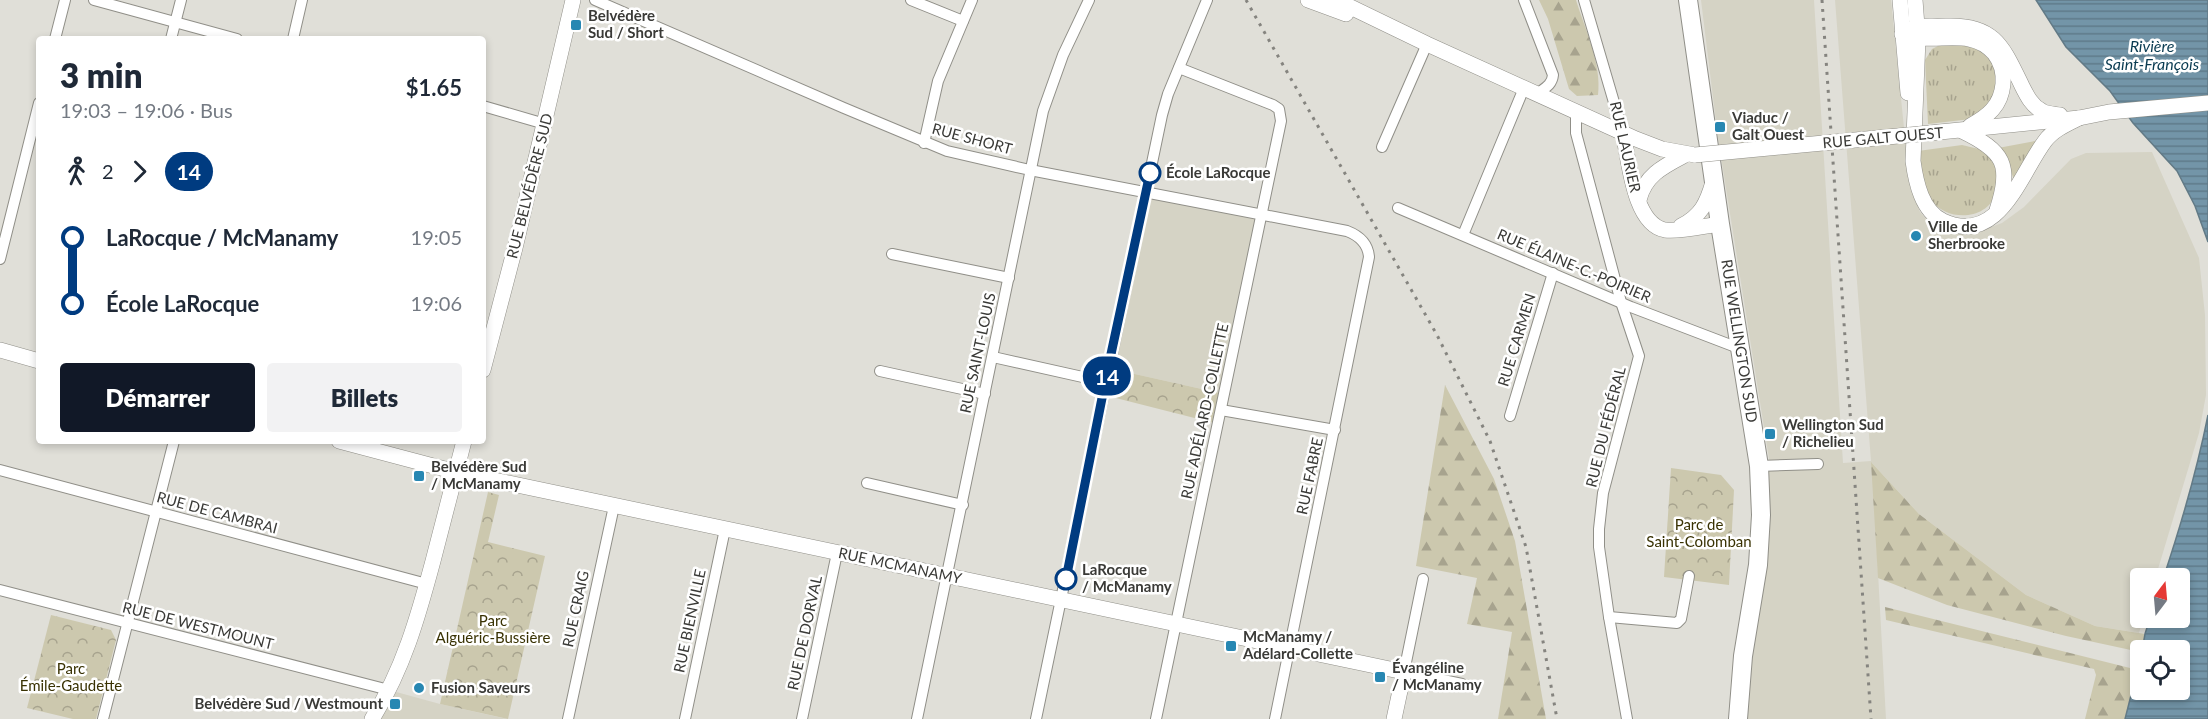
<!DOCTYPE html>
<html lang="fr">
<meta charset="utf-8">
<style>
:root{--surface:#fff;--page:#f2f2f3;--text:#1f2937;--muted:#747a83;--accent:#111827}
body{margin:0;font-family:Lato,sans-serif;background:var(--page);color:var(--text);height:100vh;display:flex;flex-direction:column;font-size:22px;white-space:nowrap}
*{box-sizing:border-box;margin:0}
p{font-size:20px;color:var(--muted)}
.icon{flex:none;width:33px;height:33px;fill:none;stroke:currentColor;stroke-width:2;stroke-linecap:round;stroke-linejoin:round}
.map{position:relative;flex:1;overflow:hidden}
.details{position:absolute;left:36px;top:36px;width:450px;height:408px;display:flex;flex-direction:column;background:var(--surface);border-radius:6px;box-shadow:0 3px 9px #0003}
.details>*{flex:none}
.badge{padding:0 12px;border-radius:20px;font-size:21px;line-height:39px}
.needle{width:39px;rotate:16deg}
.tools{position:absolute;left:2130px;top:568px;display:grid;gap:12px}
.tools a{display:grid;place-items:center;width:60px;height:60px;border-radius:6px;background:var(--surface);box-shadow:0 3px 9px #0003;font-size:30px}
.map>.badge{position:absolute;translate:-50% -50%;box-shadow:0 0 0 3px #fff}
.legs{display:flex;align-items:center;gap:9px;height:66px;padding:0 24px;font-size:20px}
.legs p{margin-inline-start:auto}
.head{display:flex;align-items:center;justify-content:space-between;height:102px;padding:0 24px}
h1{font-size:33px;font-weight:800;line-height:45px}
.primary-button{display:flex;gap:12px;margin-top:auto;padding:12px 24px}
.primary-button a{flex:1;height:69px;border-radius:6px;background:var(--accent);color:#fff;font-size:24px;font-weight:800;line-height:69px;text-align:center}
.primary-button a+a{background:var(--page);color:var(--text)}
ul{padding:0 24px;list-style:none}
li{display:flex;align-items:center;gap:21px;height:66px;font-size:22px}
li i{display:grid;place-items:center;width:9px;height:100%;margin:0 8px;background:currentColor}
li i::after{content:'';width:15px;height:15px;margin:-8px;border:4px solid;border-radius:50%;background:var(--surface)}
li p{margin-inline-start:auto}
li:first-child i{background:linear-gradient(#0000 50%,currentColor 0)}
li:last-child i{background:linear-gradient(currentColor 50%,#0000 0)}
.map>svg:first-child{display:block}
</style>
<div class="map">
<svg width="2208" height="719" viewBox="0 0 2208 719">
<defs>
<pattern id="grass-tufts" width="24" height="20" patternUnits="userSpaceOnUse" patternTransform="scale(1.5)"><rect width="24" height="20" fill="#ccc8ae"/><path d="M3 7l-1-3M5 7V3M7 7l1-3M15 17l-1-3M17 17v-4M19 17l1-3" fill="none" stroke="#a7a38e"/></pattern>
<pattern id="forest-firs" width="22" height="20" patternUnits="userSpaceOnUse" patternTransform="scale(1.5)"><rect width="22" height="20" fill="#ccc8ae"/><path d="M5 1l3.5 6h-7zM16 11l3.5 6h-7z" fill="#a7a38e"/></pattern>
<pattern id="park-crowns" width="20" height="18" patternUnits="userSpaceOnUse" patternTransform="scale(1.5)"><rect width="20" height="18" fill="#ccc8ae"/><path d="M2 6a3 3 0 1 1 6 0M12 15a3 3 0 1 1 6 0" fill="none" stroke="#a7a38e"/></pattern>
<pattern id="water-rules" width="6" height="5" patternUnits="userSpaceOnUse" patternTransform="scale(1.5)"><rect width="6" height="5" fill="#7395a8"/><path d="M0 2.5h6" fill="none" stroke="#5f7b8a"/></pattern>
</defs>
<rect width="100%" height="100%" fill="#e0dfd8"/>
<g fill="#d5d3c5">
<polygon points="1701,0 1814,0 1843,463 1871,461 1835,0 1891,0 1910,187 1920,212 1933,227 1953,233 1983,230 2002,223 2024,207 2071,159 2086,153 2152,152 2199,258 2205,315 2206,395 2199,433 2155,579 2140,579 2140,618 2143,618 2139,633 2095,626 2026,595 1919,514 1872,463 1886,719 1738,719 1761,492 1770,465 1718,138"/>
<polygon points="1146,192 1261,215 1224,394 1108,368"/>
<polygon points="389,690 440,704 507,719 372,719"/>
</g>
<g fill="url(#grass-tufts)">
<polygon points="1961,45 1979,49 1995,65 1999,78 1995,99 1971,119 1928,124 1925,60 1932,49 1938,46"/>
<polygon points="2040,140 2015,183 2007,160 1998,148"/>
<path d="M1962,145L1983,150L1998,165C1997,174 1998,185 1996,193C1987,221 1947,222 1931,200C1921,187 1921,167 1918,151Z"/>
</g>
<g fill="url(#forest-firs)">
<path d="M1539,0H1576C1585,29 1602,64 1598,95L1577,96L1569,89L1548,19Z"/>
<polygon points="1445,385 1494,479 1515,541 1546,719 1498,719 1512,632 1467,624 1477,578 1416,566"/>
<polygon points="1871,462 1919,514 2026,595 2095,626 2145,634 2142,651 2140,652 2066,636 1947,605 1878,578"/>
<polygon points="1885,607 2138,670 2125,719 2085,719 2096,675 2094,669 1886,620"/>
</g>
<g fill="url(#park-crowns)">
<polygon points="1108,368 1224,394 1218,424 1104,395"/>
<polygon points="1671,468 1721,475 1734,490 1729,585 1664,577"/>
<polygon points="488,492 499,495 488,542 545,556 508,719 440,704"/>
<polygon points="51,615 111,630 116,640 96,719 73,719 27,708"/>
</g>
<g fill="url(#water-rules)" stroke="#627a86" stroke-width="1.5">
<polygon points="2036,0 2208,0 2208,242 2195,206 2177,171 2133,123 2110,91 2066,47"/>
<path d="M2208,415V719H2125L2140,660V690H2180V651H2142L2145,634L2150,618H2180V579H2163C2181,525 2197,471 2208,415Z"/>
</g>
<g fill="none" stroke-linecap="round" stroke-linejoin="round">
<defs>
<g id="street">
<polyline points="94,0 237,39"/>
<path d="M595,0L844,108L947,151L1030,170L1347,231C1360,236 1368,244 1369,257L1275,719"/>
<polyline points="911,0 963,21"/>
<path d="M1524,0L1553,75C1552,85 1545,88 1537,94"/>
<polyline points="1584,0 1623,133"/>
<polyline points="55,39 65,0"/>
<polyline points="171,39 181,0"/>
<polyline points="293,39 302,0"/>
<polyline points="483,106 545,124"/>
<polyline points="1576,112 1576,133 1621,302 1639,356 1603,493 1599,529 1599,547 1609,617 1627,719"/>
<polyline points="924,143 938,81 972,0"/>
<polyline points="1382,147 1427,44"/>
<polyline points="1398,208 1631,307 1741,349"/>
<polyline points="1463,235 1524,88"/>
<polyline points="892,254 1009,278"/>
<polyline points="0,259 39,103"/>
<polyline points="993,357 1105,382"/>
<polyline points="880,371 985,394"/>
<polyline points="1221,410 1335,430"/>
<polyline points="1510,416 1553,273"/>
<polyline points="1759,466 1818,464"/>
<polyline points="0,470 427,584"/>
<polyline points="867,483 963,505"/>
<polyline points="1423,579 1404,672 1462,684"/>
<polyline points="0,590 389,690"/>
<polyline points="1609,617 1677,623 1681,619 1689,576"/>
<polyline points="103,719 174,441"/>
<polyline points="568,719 614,506"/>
<polyline points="685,719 725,529"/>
<polyline points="802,719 837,553"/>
<polyline points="917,719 1043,111 1063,55 1089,0"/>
<polyline points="1036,719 1162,115 1168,94 1207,0"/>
<polyline points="1156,719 1281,121 1279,109 1273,105 1179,68"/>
</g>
<g id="secondary">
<polyline points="1308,0 1346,14"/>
<polyline points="1336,0 1427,44 1636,139 1662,149 1695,155"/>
<polyline points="1900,0 1908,93"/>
<path d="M1915,0L1918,39L1913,161C1916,183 1922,211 1943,221C1999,247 2020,174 2045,141C2053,130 2067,124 2079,118"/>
<path d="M1902,34C1922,23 1924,27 1946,26C1995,24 2003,47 2022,86C2027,96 2032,106 2042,111C2047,114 2054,114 2060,115"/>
<path d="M1909,36C1937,44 1971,27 1994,53C2001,62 2004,73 2003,84C2001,106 1988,116 1970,126"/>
<path d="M1962,131C2004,151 2012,165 1997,210"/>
<path d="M1623,133C1629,159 1633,224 1665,230C1680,232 1704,226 1720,224"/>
<polyline points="1930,133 2079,118 2109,112 2208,103"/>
<path d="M1639,200C1645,175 1664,166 1685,155"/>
<path d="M1681,226C1701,216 1707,203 1713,182"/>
<polyline points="0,350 39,361"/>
<polyline points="483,370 515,248 573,0"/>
<polyline points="339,441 456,472 1404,672 1394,719"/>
<path d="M372,719C403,670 418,617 433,561C443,521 454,481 464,441"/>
</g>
<polyline id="primary" points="1688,0 1720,224 1759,466 1761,515 1758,565 1743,656 1738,719"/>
</defs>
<use href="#street" stroke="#908f88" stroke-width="12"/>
<use href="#secondary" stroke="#908f88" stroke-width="16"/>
<use href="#primary" stroke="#908f88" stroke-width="20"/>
<use href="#street" stroke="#fff" stroke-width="10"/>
<use href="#secondary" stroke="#fff" stroke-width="15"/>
<use href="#primary" stroke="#fff" stroke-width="18"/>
<g stroke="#85847f" stroke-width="3" stroke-dasharray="3 6" stroke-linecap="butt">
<polyline points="1246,0 1437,335 1490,441 1526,547 1557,719"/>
<polyline points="1822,0 1871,719"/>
</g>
<defs>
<polyline id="secondary-bridge" points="1695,155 1930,133"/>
</defs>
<use href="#secondary-bridge" stroke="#908f88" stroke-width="16" stroke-linecap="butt"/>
<use href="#secondary-bridge" stroke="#fff" stroke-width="15"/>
</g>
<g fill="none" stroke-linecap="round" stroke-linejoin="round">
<defs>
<polyline id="line-1" points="1066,579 1108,368 1150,173"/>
</defs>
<use href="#line-1" stroke="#fff" stroke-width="14"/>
<use href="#line-1" stroke="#003b80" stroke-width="9"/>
</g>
<g fill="#2787b2" stroke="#fff" stroke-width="2">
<rect x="570" y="19" width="12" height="12" rx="3"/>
<rect x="1714" y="121" width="12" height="12" rx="3"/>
<circle cx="1916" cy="236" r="6"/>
<rect x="1764" y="428" width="12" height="12" rx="3"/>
<rect x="413" y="470" width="12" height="12" rx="3"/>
<rect x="1225" y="640" width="12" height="12" rx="3"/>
<rect x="1374" y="671" width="12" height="12" rx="3"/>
<circle cx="419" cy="688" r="6"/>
<rect x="389" y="698" width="12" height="12" rx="3"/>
</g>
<g fill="#fff" stroke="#003b80" stroke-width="3">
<circle cx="1150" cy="173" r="10"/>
<circle cx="1066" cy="579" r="10"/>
</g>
<g text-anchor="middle" stroke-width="5" stroke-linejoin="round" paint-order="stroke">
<g font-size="15" font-weight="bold" fill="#3a3a37" stroke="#fff" text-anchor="start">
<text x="588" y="21">Belvédère<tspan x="588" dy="17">Sud / Short</tspan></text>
<text x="1732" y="123">Viaduc /<tspan x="1732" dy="17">Galt Ouest</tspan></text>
<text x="1928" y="232">Ville de<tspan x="1928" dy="17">Sherbrooke</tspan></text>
<text x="1782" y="430">Wellington Sud<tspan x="1782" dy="17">/ Richelieu</tspan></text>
<text x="431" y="472">Belvédère Sud<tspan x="431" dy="17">/ McManamy</tspan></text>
<text x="1243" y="642">McManamy /<tspan x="1243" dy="17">Adélard-Collette</tspan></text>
<text x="1392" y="673">Évangéline<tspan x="1392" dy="17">/ McManamy</tspan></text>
<text x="431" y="693">Fusion Saveurs</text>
<text x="383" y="709" text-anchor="end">Belvédère Sud / Westmount</text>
</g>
<g font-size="15" fill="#3a3a37" stroke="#fff">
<text transform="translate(1883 138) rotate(-5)" y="5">RUE GALT OUEST</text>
<text transform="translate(972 139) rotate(15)" y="5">RUE SHORT</text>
<text transform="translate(1625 147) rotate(77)" y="5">RUE LAURIER</text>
<text transform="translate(530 186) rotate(-76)" y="5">RUE BELVÉDÈRE SUD</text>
<text transform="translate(1574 266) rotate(23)" y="5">RUE ÉLAINE-C.-POIRIER</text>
<text transform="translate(1517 340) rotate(-73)" y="5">RUE CARMEN</text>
<text transform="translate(1739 341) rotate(81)" y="5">RUE WELLINGTON SUD</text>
<text transform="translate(978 353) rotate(-78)" y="5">RUE SAINT-LOUIS</text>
<text transform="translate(1205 411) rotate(-78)" y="5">RUE ADÉLARD-COLLETTE</text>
<text transform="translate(1606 427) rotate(-76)" y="5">RUE DU FÉDÉRAL</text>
<text transform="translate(1310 476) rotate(-78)" y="5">RUE FABRE</text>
<text transform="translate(217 513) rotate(15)" y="5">RUE DE CAMBRAI</text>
<text transform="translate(900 566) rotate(12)" y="5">RUE MCMANAMY</text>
<text transform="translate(576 609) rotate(-78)" y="5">RUE CRAIG</text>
<text transform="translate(690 621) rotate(-78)" y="5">RUE BIENVILLE</text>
<text transform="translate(198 626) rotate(14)" y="5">RUE DE WESTMOUNT</text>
<text transform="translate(805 633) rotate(-78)" y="5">RUE DE DORVAL</text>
</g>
<g font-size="15" font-weight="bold" fill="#3a3a37" stroke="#fff" text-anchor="start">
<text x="1166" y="178">École LaRocque</text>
<text x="1082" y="575">LaRocque<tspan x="1082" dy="17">/ McManamy</tspan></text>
</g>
<g font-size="15" fill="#393203" stroke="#fff">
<text x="1699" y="530">Parc de<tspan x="1699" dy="17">Saint-Colomban</tspan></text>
<text x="493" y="626">Parc<tspan x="493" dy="17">Alguéric-Bussière</tspan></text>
<text x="71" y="674">Parc<tspan x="71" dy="17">Émile-Gaudette</tspan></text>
</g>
<g font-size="16" font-style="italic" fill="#0a3b51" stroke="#fff">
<text x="2152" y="52">Rivière<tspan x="2152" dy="18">Saint-François</tspan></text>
</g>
</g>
</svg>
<div class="tools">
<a><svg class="needle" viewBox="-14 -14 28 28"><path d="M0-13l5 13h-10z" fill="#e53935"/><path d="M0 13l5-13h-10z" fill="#747a83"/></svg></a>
<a><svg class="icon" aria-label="locate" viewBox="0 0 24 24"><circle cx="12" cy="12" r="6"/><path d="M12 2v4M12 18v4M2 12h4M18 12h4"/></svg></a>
</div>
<b class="badge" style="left:1107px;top:376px;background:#003b80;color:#fff">14</b>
<section class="details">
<div class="head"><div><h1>3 min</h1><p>19:03 – 19:06 · Bus</p></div><b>$1.65</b></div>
<div class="legs"><svg class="icon" aria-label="walk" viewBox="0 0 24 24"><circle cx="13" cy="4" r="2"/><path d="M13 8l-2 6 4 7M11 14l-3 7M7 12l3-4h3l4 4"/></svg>2<svg class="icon" aria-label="forward" viewBox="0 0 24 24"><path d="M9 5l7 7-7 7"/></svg><b class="badge" style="background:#003b80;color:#fff">14</b></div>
<ul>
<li><i style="color:#003b80"></i><b>LaRocque / McManamy</b><p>19:05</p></li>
<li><i style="color:#003b80"></i><b>École LaRocque</b><p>19:06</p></li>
</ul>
<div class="primary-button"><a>Démarrer</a><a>Billets</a></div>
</section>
</div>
